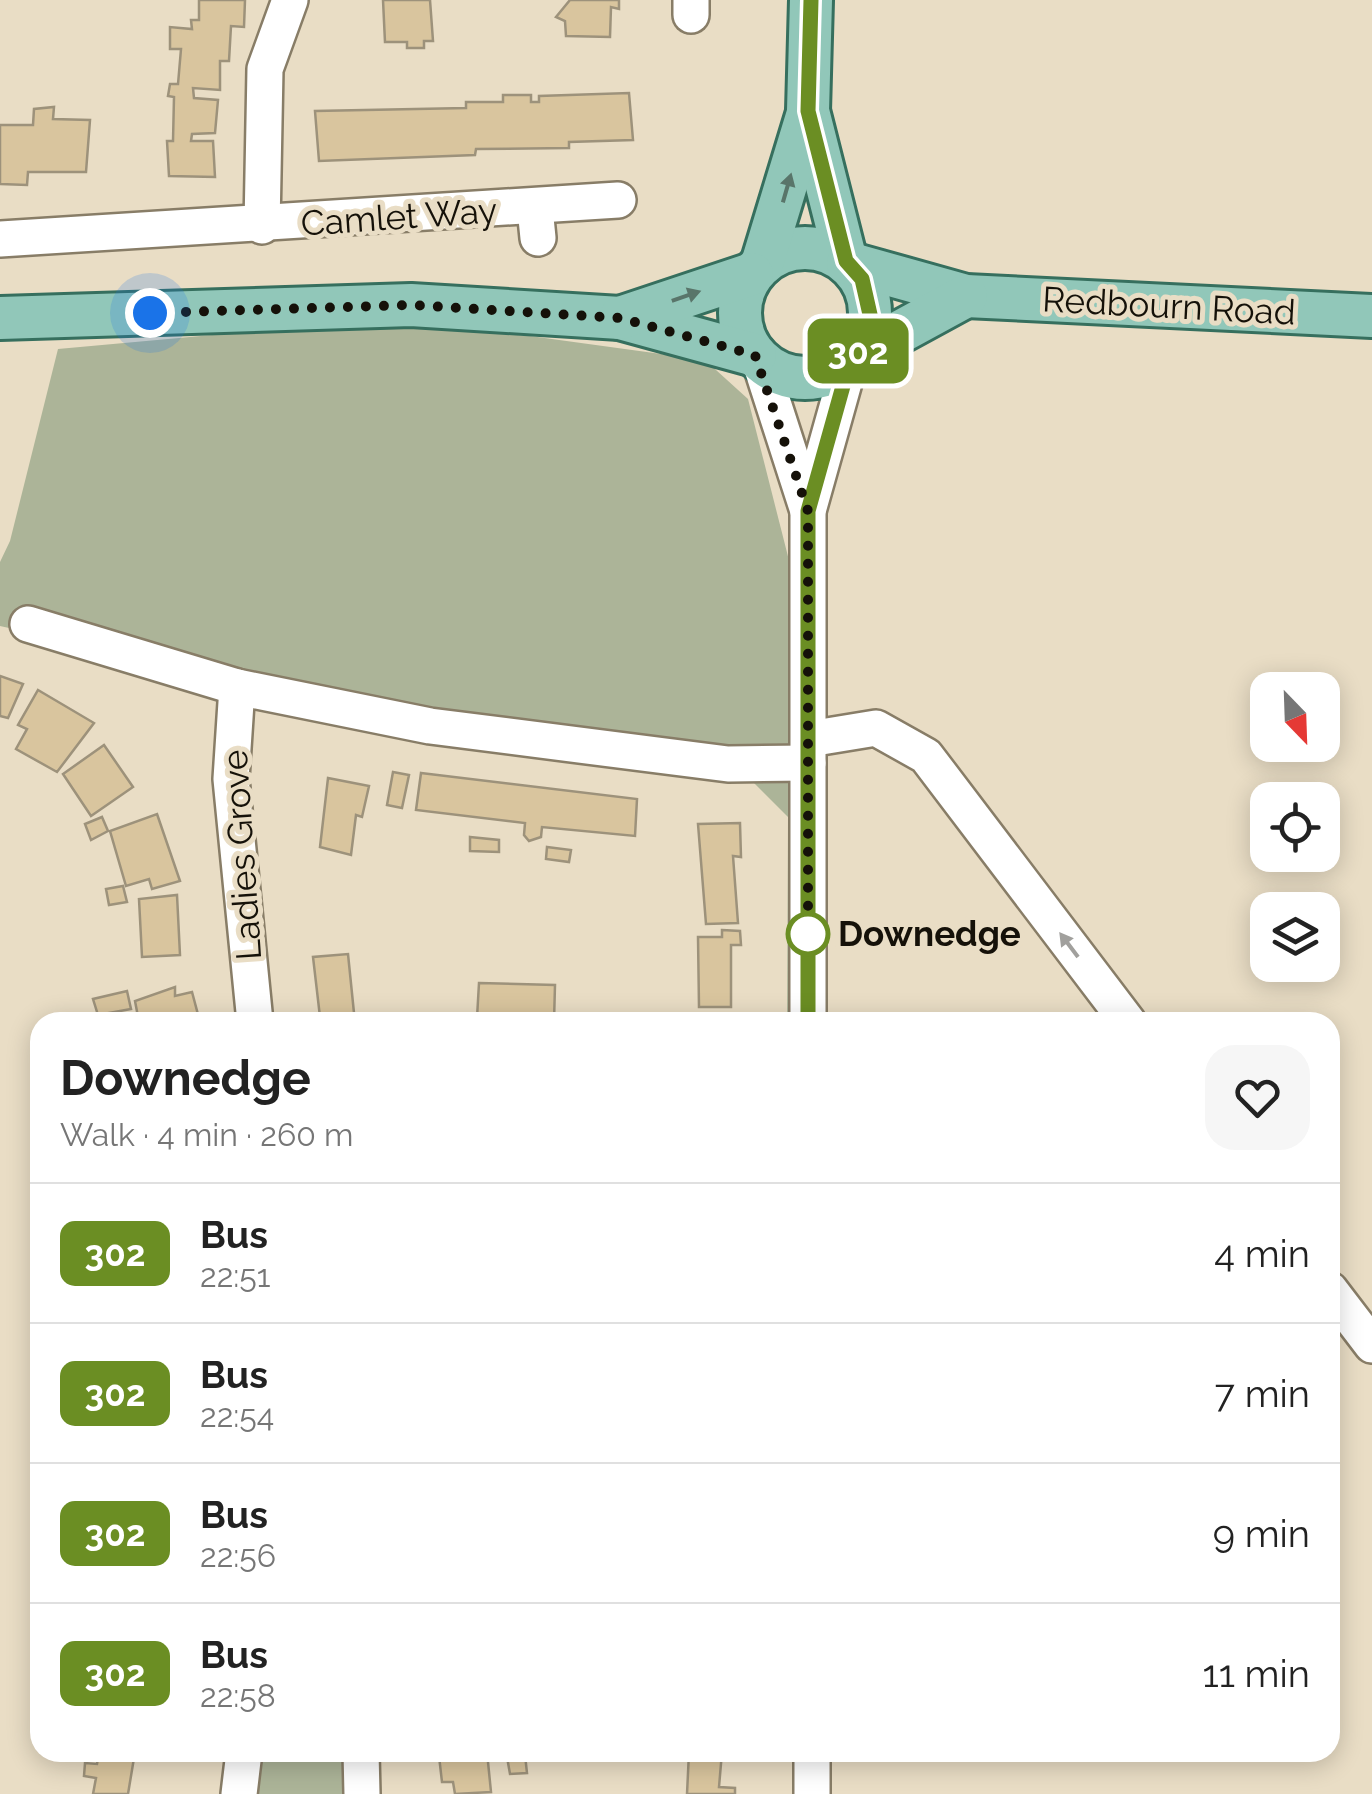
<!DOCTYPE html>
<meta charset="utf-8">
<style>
:root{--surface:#fff;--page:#f6f6f6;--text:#222;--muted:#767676;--line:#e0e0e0}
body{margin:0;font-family:Raleway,sans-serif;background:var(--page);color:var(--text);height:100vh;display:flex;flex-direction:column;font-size:38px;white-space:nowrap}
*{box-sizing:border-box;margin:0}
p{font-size:32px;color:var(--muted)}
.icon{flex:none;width:55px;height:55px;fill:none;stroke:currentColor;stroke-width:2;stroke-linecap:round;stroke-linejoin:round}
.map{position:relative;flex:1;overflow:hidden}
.drawer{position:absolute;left:30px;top:1012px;width:1310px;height:750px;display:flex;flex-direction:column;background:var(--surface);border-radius:30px;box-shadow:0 5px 25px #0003}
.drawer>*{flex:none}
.badge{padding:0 20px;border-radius:15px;font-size:35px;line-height:65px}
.needle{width:65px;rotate:157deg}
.fabs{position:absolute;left:1250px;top:672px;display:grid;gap:20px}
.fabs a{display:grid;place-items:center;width:90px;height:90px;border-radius:20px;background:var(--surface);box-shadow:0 5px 25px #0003;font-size:50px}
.you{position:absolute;width:50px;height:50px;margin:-25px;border:8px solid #fff;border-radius:50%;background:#1a73e8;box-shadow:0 0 0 15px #1a73e833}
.map>.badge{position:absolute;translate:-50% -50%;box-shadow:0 0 0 5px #fff}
.round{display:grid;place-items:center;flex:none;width:105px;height:105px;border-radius:30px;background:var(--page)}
.overview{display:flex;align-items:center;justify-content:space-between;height:170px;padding:0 30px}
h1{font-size:48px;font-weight:700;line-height:75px}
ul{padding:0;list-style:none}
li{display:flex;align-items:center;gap:30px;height:140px;padding:0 30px;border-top:2px solid var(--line)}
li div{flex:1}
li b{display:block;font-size:38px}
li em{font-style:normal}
li .badge{min-width:110px;font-weight:700;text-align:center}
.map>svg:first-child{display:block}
</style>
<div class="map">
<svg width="1372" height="1794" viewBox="0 0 1372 1794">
<rect width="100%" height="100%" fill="#e9ddc5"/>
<g fill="#acb498">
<polygon points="411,326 530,336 705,360 748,399 811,647 791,759 433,722 0,626 0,562 10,541 58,349 278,329"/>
<polygon points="737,766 815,774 818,1022 787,1022 788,817"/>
<polygon points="248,1753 347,1753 348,1794 242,1794"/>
</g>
<g fill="#d9c59e" stroke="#9d927b" stroke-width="2.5">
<polygon points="199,0 245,0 244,27 231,26 229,61 220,61 220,90 193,88 194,98 218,100 215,133 192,134 191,141 213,141 215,177 169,176 167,141 173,141 174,97 168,96 170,84 178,84 181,49 170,49 170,27 192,29 191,20 199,20"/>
<polygon points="383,0 430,0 433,41 424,41 424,48 407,48 407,42 385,42"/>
<polygon points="570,0 619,0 619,9 611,7 610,37 566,36 565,21 556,17"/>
<polygon points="629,93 633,140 569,142 569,148 476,149 475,155 319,161 315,111 466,108 466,102 503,102 503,95 531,95 531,102 539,102 539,96"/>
<polygon points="54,107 53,119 90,120 86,172 28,172 27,185 0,184 0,125 33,125 34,109"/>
<polygon points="0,676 23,684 8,718 0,716"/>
<polygon points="38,690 94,723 57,772 16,749 27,729 18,725"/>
<polygon points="104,745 133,787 91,816 63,774"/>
<polygon points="393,772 409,775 402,808 387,805"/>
<polygon points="421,773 637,799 635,836 542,827 541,837 529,841 524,835 525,823 416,810"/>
<polygon points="328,778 369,786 362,817 356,815 351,855 320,847"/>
<polygon points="157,814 180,881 152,889 149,879 126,886 110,831"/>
<polygon points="102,817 108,831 91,840 85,824"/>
<polygon points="740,823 741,857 733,856 738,923 706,924 698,824"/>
<polygon points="470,837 499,840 499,852 470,851"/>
<polygon points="547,847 571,850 569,862 546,859"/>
<polygon points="123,886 127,902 109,905 106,889"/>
<polygon points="177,895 180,955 142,957 139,899"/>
<polygon points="722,930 740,931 741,945 731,945 731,1007 699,1007 698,937 722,937"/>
<polygon points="348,954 354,1013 320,1017 313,957"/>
<polygon points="479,983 555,985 554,1022 477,1018"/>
<polygon points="175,987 175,996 192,992 200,1022 139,1022 135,1001"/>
<polygon points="127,991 131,1009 98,1015 93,999"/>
<polygon points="99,1752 135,1752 128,1794 93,1794 96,1778 84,1776 85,1763 97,1764"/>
<polygon points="452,1752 487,1752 491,1792 455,1794 453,1782 442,1782 439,1756"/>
<polygon points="689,1752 722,1752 719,1787 735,1788 735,1794 687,1794"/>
<polygon points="525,1755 527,1773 510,1774 507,1757"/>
</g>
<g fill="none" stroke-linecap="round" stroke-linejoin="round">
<defs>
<g id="minor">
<polyline points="691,15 691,0"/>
<polyline points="535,208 538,238"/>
<polyline points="262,226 265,69 290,0"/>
<polyline points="0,239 618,200"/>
<polyline points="759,359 808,511"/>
<polyline points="28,624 237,687 430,726 728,764 808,763"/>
<polyline points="237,687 231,779 255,1022"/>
<polyline points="809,739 876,728 926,756 1128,1022"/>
<polyline points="808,1022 808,511 850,361"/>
<polyline points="1330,1290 1372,1345"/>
<polyline points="361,1752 362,1794"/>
<polyline points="812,1752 812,1794"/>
<polyline points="239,1794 244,1752"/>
</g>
<g id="major">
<polyline points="811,0 808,111 846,261"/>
<circle cx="805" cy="313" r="65"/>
<polyline points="848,263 966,296 1372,316"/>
<polyline points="762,264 807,116"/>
<polyline points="0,318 411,305 620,318 755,355"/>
<polyline points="620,318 752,274"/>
<polyline points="854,357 966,296"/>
</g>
</defs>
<use href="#minor" stroke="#887d67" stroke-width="40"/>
<use href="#major" stroke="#366f5e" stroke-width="48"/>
<use href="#minor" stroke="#fff" stroke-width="35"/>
<use href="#major" stroke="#91c7b9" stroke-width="42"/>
</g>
<defs><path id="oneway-solid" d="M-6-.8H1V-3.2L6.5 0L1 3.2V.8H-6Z" transform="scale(2.5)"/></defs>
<g fill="#59756a">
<use href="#oneway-solid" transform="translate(787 188) rotate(-74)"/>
<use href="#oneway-solid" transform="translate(686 296) rotate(-19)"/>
</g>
<use fill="#a1a09d" href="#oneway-solid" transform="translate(1069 945) rotate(-127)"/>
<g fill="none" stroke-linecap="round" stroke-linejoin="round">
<defs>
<polyline id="line" points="808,1022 808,511 850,361 865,339 871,319 862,279 846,261 808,111 811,0"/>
</defs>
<use href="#line" stroke="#fff" stroke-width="22"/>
<use href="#line" stroke="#6b8e23" stroke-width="15"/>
<polyline stroke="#151109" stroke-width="10" stroke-dasharray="0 18" points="150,313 412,305 620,318 755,355 808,511 808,934"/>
</g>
<circle fill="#fff" stroke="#6b8e23" stroke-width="5" cx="808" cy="934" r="20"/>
<g text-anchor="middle" stroke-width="10" stroke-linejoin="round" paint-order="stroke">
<g font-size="35" fill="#151109" stroke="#e9ddc5">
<text transform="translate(399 217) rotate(-4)" y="12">Camlet Way</text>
<text transform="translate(1169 306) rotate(3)" y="12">Redbourn Road</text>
<text transform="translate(242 855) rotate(-94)" y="12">Ladies Grove</text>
</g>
<g font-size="35" font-weight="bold" fill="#151109" stroke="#e9ddc5" text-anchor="start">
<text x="838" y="946">Downedge</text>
</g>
</g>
</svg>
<div class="fabs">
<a><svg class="needle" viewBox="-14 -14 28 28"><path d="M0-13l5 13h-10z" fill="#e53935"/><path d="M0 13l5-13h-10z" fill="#767676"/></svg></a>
<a><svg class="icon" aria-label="locate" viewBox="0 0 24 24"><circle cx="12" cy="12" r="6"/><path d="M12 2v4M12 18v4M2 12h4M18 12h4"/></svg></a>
<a><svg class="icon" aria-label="layers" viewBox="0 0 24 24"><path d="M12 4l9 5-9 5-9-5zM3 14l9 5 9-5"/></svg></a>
</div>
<div class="you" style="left:150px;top:313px"></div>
<b class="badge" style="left:858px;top:351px;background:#6b8e23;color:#fff">302</b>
<section class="drawer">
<div class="overview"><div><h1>Downedge</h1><p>Walk · 4 min · 260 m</p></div><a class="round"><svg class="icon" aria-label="heart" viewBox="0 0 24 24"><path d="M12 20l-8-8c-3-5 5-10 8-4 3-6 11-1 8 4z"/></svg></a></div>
<ul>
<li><span class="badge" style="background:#6b8e23;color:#fff">302</span><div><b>Bus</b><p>22:51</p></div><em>4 min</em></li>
<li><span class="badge" style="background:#6b8e23;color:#fff">302</span><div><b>Bus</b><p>22:54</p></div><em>7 min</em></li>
<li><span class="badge" style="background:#6b8e23;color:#fff">302</span><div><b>Bus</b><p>22:56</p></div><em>9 min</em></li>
<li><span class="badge" style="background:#6b8e23;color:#fff">302</span><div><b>Bus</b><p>22:58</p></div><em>11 min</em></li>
</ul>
</section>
</div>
